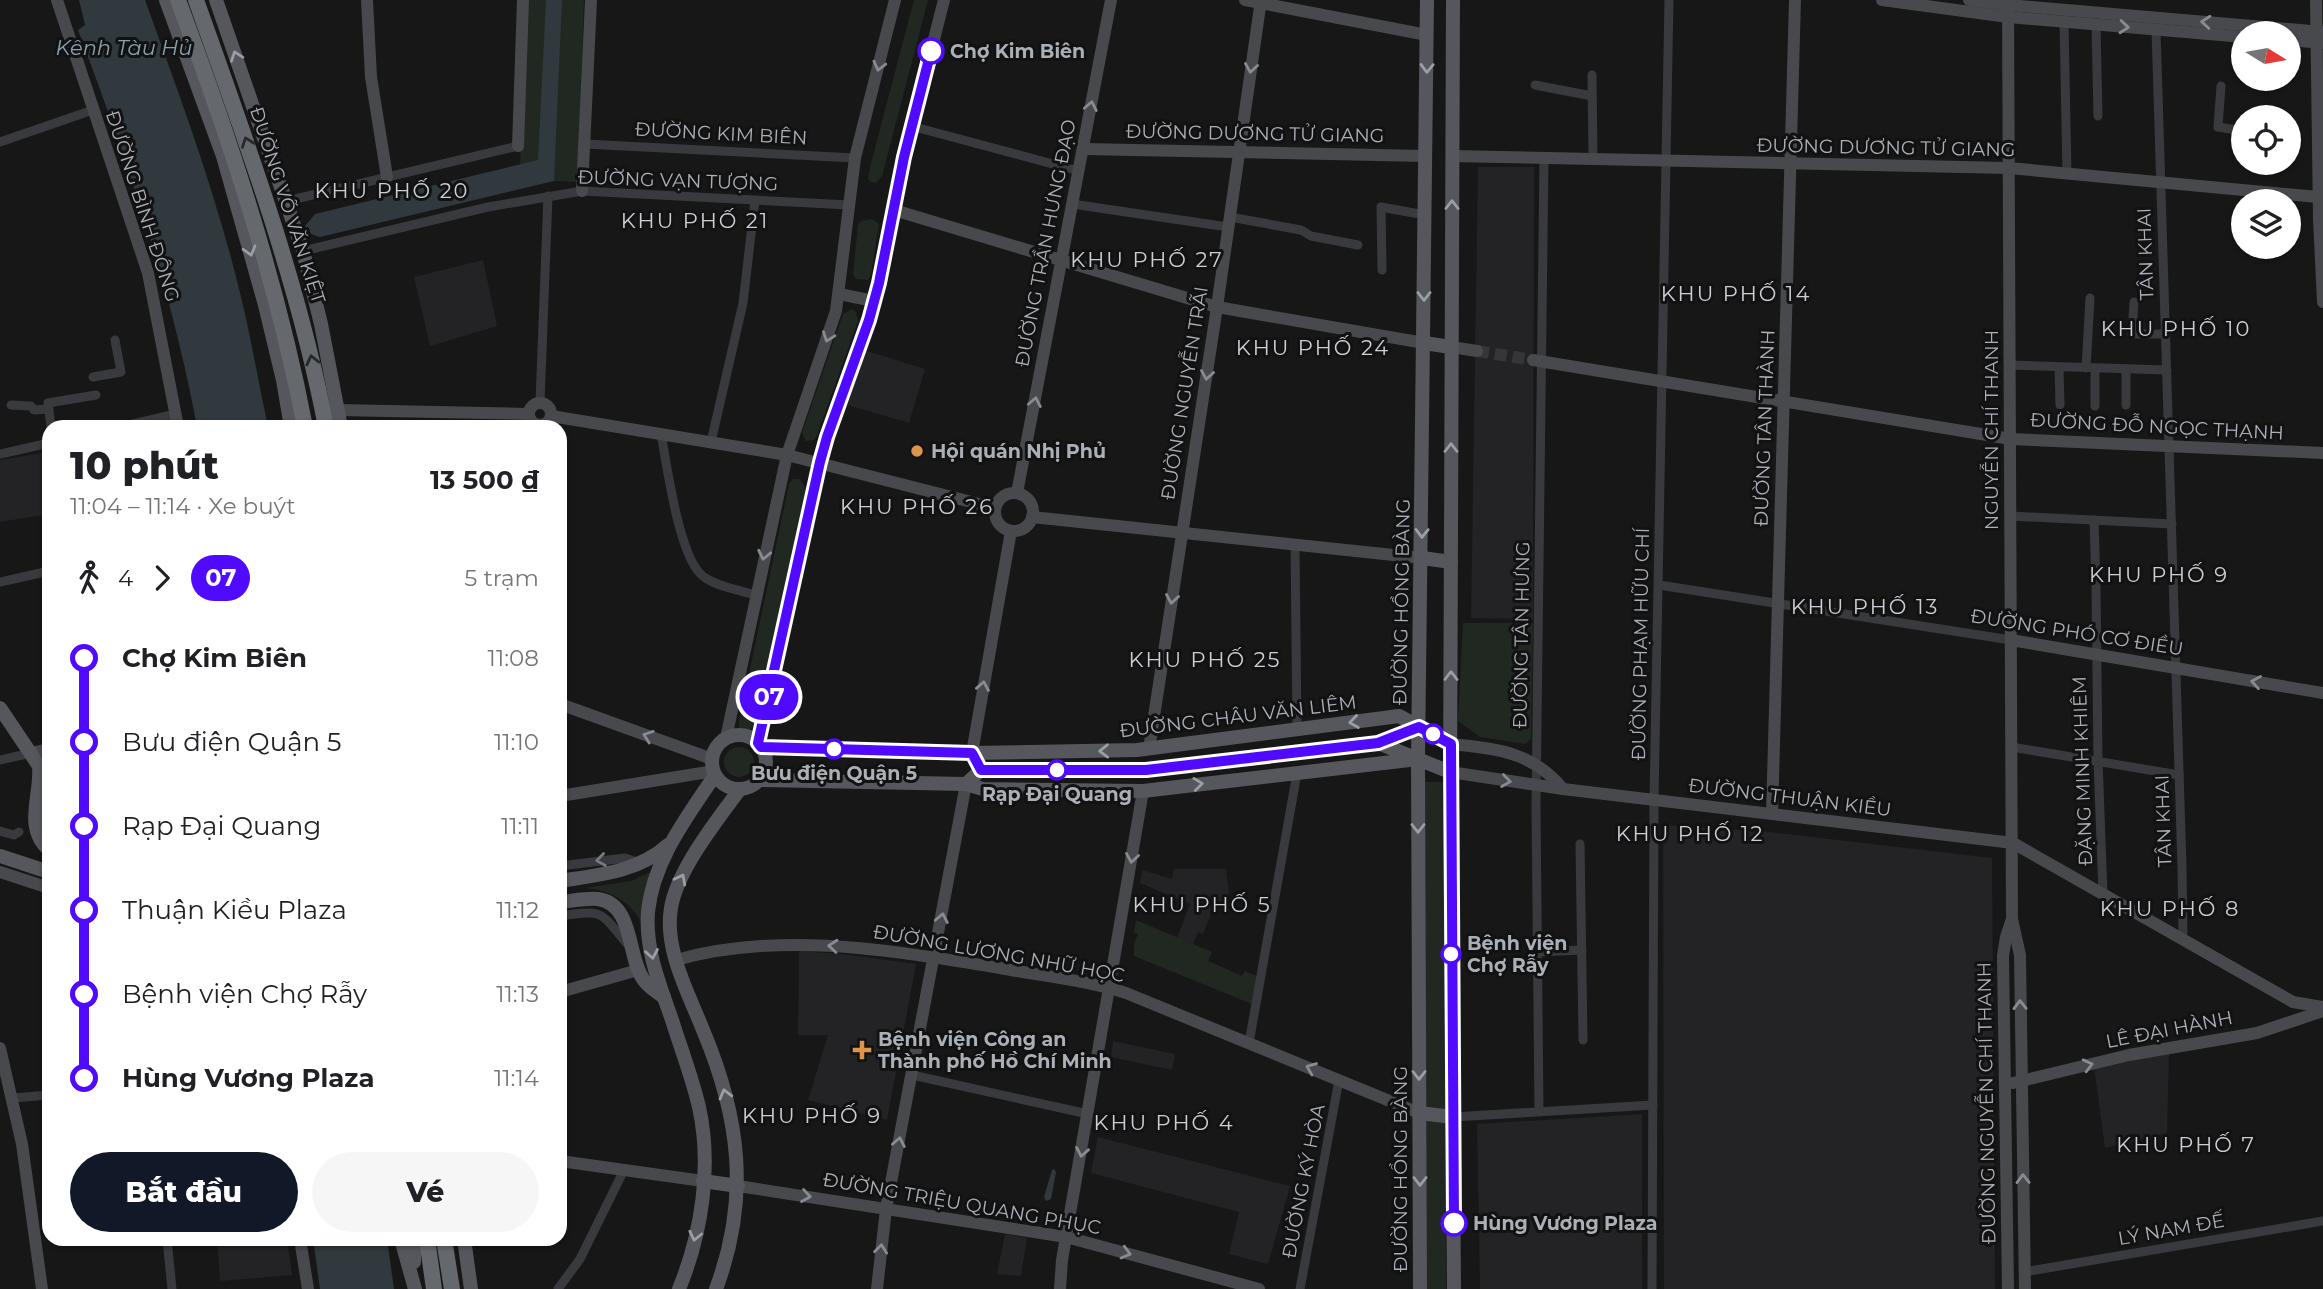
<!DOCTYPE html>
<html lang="vi">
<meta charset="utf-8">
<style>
:root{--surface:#fff;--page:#f6f6f6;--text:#202124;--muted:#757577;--accent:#111827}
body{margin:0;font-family:Montserrat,sans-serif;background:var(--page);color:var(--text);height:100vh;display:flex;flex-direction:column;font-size:26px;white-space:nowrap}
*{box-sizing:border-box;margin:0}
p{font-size:23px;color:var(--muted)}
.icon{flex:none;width:38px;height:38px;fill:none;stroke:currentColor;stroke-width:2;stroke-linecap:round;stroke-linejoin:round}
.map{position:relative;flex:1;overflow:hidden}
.panel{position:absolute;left:42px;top:420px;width:525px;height:826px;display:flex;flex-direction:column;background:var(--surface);border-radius:21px;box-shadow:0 2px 5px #0004}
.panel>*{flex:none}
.badge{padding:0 14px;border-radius:23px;font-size:24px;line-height:46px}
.needle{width:46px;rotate:101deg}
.buttons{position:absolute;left:2231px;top:21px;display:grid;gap:14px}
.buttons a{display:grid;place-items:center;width:70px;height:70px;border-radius:50%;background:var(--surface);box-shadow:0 2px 5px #0004;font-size:35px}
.map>.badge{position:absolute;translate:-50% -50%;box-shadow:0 0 0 4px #fff}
.legs{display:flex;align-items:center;gap:10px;height:77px;padding:0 28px;font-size:23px}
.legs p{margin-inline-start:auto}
.summary{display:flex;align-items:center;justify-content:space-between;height:119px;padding:0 28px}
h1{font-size:38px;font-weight:800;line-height:52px}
.cta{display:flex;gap:14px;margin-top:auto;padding:14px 28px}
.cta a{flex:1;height:80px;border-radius:42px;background:var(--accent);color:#fff;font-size:28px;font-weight:800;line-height:80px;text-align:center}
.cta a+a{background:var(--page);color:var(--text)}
ul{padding:0 28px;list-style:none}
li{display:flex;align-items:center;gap:24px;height:84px;font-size:26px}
li i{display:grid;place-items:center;width:10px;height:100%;margin:0 9px;background:currentColor}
li i::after{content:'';width:18px;height:18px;margin:-9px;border:5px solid;border-radius:50%;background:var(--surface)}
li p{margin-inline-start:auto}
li:first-child i{background:linear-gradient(#0000 50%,currentColor 0)}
li:last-child i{background:linear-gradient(currentColor 50%,#0000 0)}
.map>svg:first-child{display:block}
</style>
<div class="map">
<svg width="2323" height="1289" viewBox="0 0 2323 1289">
<rect width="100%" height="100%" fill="#171718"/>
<g fill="#232325">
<polygon points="1478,167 1534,167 1533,619 1471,618"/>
<polygon points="483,260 497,326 430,346 414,277"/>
<polygon points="864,350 925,369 909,423 848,405"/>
<polygon points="42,453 49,492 49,514 0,522 0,460"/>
<polygon points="1663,825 1769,832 1992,858 1995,1289 1664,1289"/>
<polygon points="1174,869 1226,869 1230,903 1211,903 1210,917 1203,934 1198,932 1193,944 1177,938 1190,904 1140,883 1142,870 1172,879"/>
<polygon points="799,951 842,954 916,964 887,1120 808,1100 828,1035 798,1035"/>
<polygon points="1113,1041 1175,1054 1172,1070 1111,1057"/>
<polygon points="2169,1053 2167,1133 2105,1148 2094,1066"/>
<polygon points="1642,1114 1642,1289 1480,1289 1477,1124"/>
<polygon points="1098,1137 1290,1186 1268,1264 1229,1254 1239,1212 1091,1173"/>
<polygon points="1005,1234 1027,1238 1021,1276 997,1274"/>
<polygon points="217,1239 287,1239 292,1275 220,1281"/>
</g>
<g fill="#212821">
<polygon points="527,0 584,0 578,182 554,181 538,161 520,166"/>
<polygon points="914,0 928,0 882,176 876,183 871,182 868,179 870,167"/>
<polygon points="872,219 879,224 871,275 868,280 856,279 853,274 858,225 861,221"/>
<polygon points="852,309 856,312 858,321 817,435 814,440 806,441 802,433 843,314"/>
<polygon points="793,479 800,479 806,489 754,725 750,730 744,731 739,728 739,721 789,484"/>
<polygon points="1463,623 1533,623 1531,739 1525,744 1480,737 1458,721"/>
<circle cx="739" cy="762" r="15"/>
<polygon points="1425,782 1444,782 1446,1289 1427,1289"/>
<path d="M655,870L642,923C630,901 610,890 585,888L631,881Z"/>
<polygon points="1136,920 1212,952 1208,961 1242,976 1245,971 1257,976 1252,1004 1134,956 1134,943 1138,934 1134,932"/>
</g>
<g fill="#30393d">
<path d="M79,0H145C181,99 218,199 242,301C252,343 259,385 268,427H197C172,291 127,160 78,30L85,25Z"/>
<polygon points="546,0 562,0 554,181 320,237 307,233 305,226 315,214 538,160"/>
<polygon points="1054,1169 1056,1172 1051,1199 1046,1201 1044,1197 1052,1170"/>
<polygon points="313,1239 387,1239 394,1289 320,1289"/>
</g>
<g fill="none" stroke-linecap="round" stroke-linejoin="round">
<polyline stroke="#353638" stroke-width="12" stroke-dasharray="12 6" stroke-linecap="butt" points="1477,351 1533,360"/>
<g stroke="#383a3d" stroke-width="9">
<polyline points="2064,22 2067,174"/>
<polyline points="2096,25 2098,116"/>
<polyline points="2156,30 2182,867 2183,939"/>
<polyline points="1592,75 1593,159"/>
<polyline points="1535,85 1592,96"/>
<polyline points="2221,86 2218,127 2244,131"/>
<polyline points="911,126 1079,171"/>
<polyline points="0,142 93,110"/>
<polyline points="585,144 855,158"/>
<polyline points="287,201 518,146"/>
<polyline points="1072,204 1228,227"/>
<polyline points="1230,217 1301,230 1311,236 1358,245"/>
<polyline points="303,251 488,207 582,191 849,205"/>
<polyline points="1382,270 1381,207 1425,215"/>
<polyline points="2134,302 2132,334 2165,334"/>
<polyline points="2010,365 2167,370"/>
<polyline points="2059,367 2060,405"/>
<polyline points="2086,368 2090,298"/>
<polyline points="2095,368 2095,406"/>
<polyline points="2126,369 2126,405"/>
<polyline points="93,377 121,372 115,340"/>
<polyline points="540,402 548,196"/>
<polyline points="11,405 31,406 34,410 49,409"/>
<polyline points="51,427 48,403 96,395"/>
<polyline points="120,427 176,414"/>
<polyline points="539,427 539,425"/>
<path d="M661,434C667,465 679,560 704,577C718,587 739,590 755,595"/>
<polyline points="711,442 743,303 755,200"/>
<polyline points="0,454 49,443"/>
<polyline points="2011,516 2172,524"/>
<polyline points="2094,520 2096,586 2098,760 2103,894"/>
<polyline points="1295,545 1297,729"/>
<polyline points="0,582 49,571"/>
<polyline points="1659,585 2011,640"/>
<polyline points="2012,747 2179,775"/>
<polyline points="0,760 31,753"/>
<polyline points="0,831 14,835 19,832"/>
<polyline points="1580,844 1583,1040"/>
<polyline points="560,866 625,858 640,863"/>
<path d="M560,916C608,908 600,914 630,947"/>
<polyline points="1538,952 1582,950"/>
<polyline points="1249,1043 1297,773"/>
<polyline points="912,1075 1088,1114"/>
<polyline points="13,1098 49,1095"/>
<polyline points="1539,1112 1536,805 1544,159"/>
<polyline points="1453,1117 1653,1105"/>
<polyline points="167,1239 172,1289"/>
<polyline points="2024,1272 2323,1221"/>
<polyline points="558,1289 580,1259 624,1170"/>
<polyline points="1300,1289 1339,1080"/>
<polyline points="1652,1289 1654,800 1669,0"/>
</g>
<g stroke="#47494d" stroke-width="12">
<polyline points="57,0 148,273 178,427"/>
<polyline points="367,0 371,77 387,177"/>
<polyline points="1245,0 1427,35"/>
<polyline points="1882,0 2008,17 2244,37"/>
<polyline points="1969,0 2008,5 2323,32"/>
<polyline points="2008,0 2012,919 2020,955 2025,1289"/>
<polyline points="2316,0 2319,219 2323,302"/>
<polyline points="2289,40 2323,43"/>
<polyline points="518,146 523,0"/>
<polyline points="1083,149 1425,156"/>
<polyline points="1452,156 2009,168 2318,197"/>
<polyline points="582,191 591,0"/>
<polyline points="894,210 1217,307 1424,343"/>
<polyline points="839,294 874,301"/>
<polyline points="1451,347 1477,351"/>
<polyline points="1533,360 2011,439 2323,453"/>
<circle cx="540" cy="414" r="11"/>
<polyline points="338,410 528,414"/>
<polyline points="551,416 787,455 995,508"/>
<circle cx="1014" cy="512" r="19"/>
<polyline points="1017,493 1111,0"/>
<polyline points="1032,517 1422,558"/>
<polyline points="2011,640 2323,693"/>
<polyline points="560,704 712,759"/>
<polyline points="726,738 787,455 836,311 855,158 895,0"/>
<polyline points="758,743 820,462 827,437 869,320 879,283 904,157 944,0"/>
<path d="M1451,744C1496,749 1532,751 1563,789"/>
<polyline points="1149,749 1217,307 1261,0"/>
<polyline points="31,753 49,749"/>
<polyline points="972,753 1011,531"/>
<polyline points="1450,772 1563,789 2013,843 2293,1002 2323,1007"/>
<polyline points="560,796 714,771"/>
<polyline points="1772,814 1795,0"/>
<polyline points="0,872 49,888"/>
<path d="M676,960C783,930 893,951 1000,968C1042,976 1085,980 1126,993L1419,1113"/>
<polyline points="560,992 638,970"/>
<polyline points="0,1048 22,1144 42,1289"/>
<polyline points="2013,1083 2129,1055 2257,1033 2323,1011"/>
<polyline points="560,1161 703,1181"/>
<polyline points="738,1186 1066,1237 1259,1289"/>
<polyline points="300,1239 308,1289"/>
<polyline points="877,1289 886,1209 966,784"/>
<polyline points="1060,1289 1062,1260 1143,791"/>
<polyline points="2008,1289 2003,956 2006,937 2012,919"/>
</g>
<g stroke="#55575c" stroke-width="14">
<polyline points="166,0 223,156 265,305 283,380 291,427"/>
<polyline points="216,0 303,251 321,324 341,427"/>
<polyline points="1453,0 1450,796 1454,1289"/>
<polyline points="1424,343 1451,347"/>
<polyline points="1422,558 1451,562"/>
<path d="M0,708L39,766C42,795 23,827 49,850"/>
<circle cx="739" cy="762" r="27"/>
<polyline points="1378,743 1450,772"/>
<polyline points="761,747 972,753 1137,750 1399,716 1451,744"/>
<polyline points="759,780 966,784 983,789 1143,791 1418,759"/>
<polyline points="966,784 981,770 1146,770 1378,743 1419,727"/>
<polyline points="0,856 49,872"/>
<path d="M560,881C598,875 638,872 668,845"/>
<path d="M560,902C572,901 585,898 598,899C634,904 627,956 643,979C648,987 657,992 664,997"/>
<polyline points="1419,1113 1453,1117"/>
<polyline points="703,1181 738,1186"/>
<polyline points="401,1239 415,1289"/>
<polyline points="464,1239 471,1289"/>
<polyline points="414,1262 414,1239"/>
<path d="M679,1289C702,1233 712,1166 699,1107C692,1077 681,1049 672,1020C660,985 645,950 648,912C653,860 688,816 715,775"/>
<path d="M716,1289C750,1198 740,1118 703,1030C688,992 664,949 671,908C677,870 718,819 740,789"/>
<polyline points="1420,1289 1418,759 1427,0"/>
</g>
<g stroke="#65696d" stroke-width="16">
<path d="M178,0C230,139 277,281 305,427"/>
<path d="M196,0C246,141 298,280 326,427"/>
<polyline points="427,1239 434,1289"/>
<polyline points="444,1239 452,1289"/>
</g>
</g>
<defs><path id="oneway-chevron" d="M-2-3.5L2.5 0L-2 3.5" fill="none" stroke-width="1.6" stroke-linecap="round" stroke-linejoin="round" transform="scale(1.75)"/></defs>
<g stroke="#888c92">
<use href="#oneway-chevron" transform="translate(2206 22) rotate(-175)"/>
<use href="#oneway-chevron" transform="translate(2124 27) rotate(5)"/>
<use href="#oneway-chevron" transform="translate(879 66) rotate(104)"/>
<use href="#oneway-chevron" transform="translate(1251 68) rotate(99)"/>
<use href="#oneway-chevron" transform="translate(1091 106) rotate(-79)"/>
<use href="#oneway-chevron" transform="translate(828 337) rotate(110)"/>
<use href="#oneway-chevron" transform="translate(1207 375) rotate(99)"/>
<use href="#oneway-chevron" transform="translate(1035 402) rotate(-79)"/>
<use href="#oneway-chevron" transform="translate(764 555) rotate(102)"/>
<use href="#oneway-chevron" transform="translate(1172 599) rotate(99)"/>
<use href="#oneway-chevron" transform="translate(2256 682) rotate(-170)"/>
<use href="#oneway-chevron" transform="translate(983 686) rotate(-80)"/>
<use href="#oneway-chevron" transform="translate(648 736) rotate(-160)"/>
<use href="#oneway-chevron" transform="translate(1506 781) rotate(8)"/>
<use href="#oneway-chevron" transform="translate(1132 858) rotate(99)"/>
<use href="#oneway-chevron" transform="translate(942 918) rotate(-79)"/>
<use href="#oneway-chevron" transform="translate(833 946) rotate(-175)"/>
<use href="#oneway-chevron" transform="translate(2020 1005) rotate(-91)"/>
<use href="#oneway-chevron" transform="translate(2088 1065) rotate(-14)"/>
<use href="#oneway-chevron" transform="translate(1311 1068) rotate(-158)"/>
<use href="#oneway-chevron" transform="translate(899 1142) rotate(-79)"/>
<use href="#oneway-chevron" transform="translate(1082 1152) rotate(100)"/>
<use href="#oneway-chevron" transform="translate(2023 1179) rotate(-91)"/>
<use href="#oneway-chevron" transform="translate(806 1196) rotate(9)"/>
<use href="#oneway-chevron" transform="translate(881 1249) rotate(-84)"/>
<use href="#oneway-chevron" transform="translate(1126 1253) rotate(15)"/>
</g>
<g stroke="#9a9ea5">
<use href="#oneway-chevron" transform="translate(236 56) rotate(-109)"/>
<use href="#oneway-chevron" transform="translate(1427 68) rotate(91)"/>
<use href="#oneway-chevron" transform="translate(1452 205) rotate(-90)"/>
<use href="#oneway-chevron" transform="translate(250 251) rotate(74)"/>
<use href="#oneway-chevron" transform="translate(1424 296) rotate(90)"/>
<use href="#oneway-chevron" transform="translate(1451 448) rotate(-90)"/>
<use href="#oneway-chevron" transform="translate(1422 533) rotate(91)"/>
<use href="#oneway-chevron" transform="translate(1451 676) rotate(-90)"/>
<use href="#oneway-chevron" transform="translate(1354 722) rotate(172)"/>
<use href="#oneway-chevron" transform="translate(1104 751) rotate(179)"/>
<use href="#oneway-chevron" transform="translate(1198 784) rotate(-7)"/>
<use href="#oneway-chevron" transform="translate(1418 828) rotate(90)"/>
<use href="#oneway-chevron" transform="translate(681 879) rotate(-62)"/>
<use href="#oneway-chevron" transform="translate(652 954) rotate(80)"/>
<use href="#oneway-chevron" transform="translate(1419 1075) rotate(90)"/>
<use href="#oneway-chevron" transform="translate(725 1094) rotate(-105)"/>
<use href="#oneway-chevron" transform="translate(1420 1181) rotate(90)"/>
<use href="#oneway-chevron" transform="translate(695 1236) rotate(103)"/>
</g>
<g stroke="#27282a">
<use href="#oneway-chevron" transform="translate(247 142) rotate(-110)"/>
<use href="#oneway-chevron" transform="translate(312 360) rotate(-103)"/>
</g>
<use stroke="#777b80" href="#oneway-chevron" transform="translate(601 860) rotate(172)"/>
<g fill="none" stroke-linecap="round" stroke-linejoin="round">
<defs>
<polyline id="line-1" points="931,51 904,157 879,283 869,320 827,437 820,462 758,743 761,747 972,753 981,770 1146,770 1378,743 1419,727 1451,744 1454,1223"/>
</defs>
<use href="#line-1" stroke="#fff" stroke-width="16"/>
<use href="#line-1" stroke="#4f0aff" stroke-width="10"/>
</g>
<g fill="#fff" stroke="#4f0aff" stroke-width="3.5">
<circle cx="931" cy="51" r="12"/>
<circle cx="1433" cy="734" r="9"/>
<circle cx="834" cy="749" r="9"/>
<circle cx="1057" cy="770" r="9"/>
<circle cx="1451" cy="954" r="9"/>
<circle cx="1454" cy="1223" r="12"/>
</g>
<g fill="#dd944b" stroke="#121213" stroke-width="2.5">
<circle cx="917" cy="451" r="7"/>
<path d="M858.5 1039.5h7v7h7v7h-7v7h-7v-7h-7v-7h7z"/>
</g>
<g text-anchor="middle" stroke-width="6" stroke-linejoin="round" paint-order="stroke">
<g font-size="19" font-weight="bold" fill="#abb0b7" stroke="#121213" text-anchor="start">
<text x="950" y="58">Chợ Kim Biên</text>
<text x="834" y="780" text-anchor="middle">Bưu điện Quận 5</text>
<text x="1057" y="801" text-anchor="middle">Rạp Đại Quang</text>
<text x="1467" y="950">Bệnh viện<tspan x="1467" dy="22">Chợ Rẫy</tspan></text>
<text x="1473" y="1230">Hùng Vương Plaza</text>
</g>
<g font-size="19" fill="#abb0b7" stroke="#121213">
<text transform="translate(721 133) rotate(3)" y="7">ĐƯỜNG KIM BIÊN</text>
<text transform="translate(1255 133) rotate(1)" y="7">ĐƯỜNG DƯƠNG TỬ GIANG</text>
<text transform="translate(1886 147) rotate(1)" y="7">ĐƯỜNG DƯƠNG TỬ GIANG</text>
<text transform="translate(678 180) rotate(2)" y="7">ĐƯỜNG VẠN TƯỢNG</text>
<text transform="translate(288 205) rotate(72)" y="7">ĐƯỜNG VÕ VĂN KIỆT</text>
<text transform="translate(143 206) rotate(72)" y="7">ĐƯỜNG BÌNH ĐÔNG</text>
<text transform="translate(1045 243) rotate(-79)" y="7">ĐƯỜNG TRẦN HƯNG ĐẠO</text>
<text transform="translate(2145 254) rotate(-92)" y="7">TÂN KHAI</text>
<text transform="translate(1184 393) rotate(-81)" y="7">ĐƯỜNG NGUYỄN TRÃI</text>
<text transform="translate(2157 426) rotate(3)" y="7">ĐƯỜNG ĐỖ NGỌC THẠNH</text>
<text transform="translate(1764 428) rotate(-88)" y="7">ĐƯỜNG TÂN THÀNH</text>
<text transform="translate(1991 430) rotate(-90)" y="7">NGUYỄN CHÍ THANH</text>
<text transform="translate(1401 602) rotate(-89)" y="7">ĐƯỜNG HỒNG BÀNG</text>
<text transform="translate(2077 632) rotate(9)" y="7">ĐƯỜNG PHÓ CƠ ĐIỀU</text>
<text transform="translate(1521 635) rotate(-89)" y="7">ĐƯỜNG TÂN HƯNG</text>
<text transform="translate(1640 644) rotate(-89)" y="7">ĐƯỜNG PHẠM HỮU CHÍ</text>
<text transform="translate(1238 716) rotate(-7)" y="7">ĐƯỜNG CHÂU VĂN LIÊM</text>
<text transform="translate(2082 771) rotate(-92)" y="7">ĐẶNG MINH KHIÊM</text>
<text transform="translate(1790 797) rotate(7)" y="7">ĐƯỜNG THUẬN KIỀU</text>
<text transform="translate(2163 821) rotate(-92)" y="7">TÂN KHAI</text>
<text transform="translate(999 953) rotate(10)" y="7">ĐƯỜNG LƯƠNG NHỮ HỌC</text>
<text transform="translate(2169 1029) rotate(-11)" y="7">LÊ ĐẠI HÀNH</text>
<text transform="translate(1986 1103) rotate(-91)" y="7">ĐƯỜNG NGUYỄN CHÍ THANH</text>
<text transform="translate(1400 1169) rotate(-90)" y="7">ĐƯỜNG HỒNG BÀNG</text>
<text transform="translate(1303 1181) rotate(-79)" y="7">ĐƯỜNG KÝ HÒA</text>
<text transform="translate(962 1203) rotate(10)" y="7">ĐƯỜNG TRIỆU QUANG PHỤC</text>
<text transform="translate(2171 1229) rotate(-10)" y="7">LÝ NAM ĐẾ</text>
</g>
<g font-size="19" font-weight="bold" fill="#abb0b7" stroke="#121213" text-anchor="start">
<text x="931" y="458">Hội quán Nhị Phủ</text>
<text x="878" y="1046">Bệnh viện Công an<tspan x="878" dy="22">Thành phố Hồ Chí Minh</tspan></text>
</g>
<g font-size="21" font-style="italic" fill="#86a2ae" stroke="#121213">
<text x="124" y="55">Kênh Tàu Hủ</text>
</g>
<g font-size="21" letter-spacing="2" fill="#cbcfd3" stroke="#121213">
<text x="392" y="198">KHU PHỐ 20</text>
<text x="695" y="228">KHU PHỐ 21</text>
<text x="1147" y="267">KHU PHỐ 27</text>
<text x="1736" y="301">KHU PHỐ 14</text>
<text x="2176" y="336">KHU PHỐ 10</text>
<text x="1313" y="355">KHU PHỐ 24</text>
<text x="917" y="514">KHU PHỐ 26</text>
<text x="2159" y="582">KHU PHỐ 9</text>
<text x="1865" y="614">KHU PHỐ 13</text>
<text x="1205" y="667">KHU PHỐ 25</text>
<text x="1690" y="841">KHU PHỐ 12</text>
<text x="1202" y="912">KHU PHỐ 5</text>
<text x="2170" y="916">KHU PHỐ 8</text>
<text x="812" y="1123">KHU PHỐ 9</text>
<text x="1164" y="1130">KHU PHỐ 4</text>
<text x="2186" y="1152">KHU PHỐ 7</text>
</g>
</g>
</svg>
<div class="buttons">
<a><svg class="needle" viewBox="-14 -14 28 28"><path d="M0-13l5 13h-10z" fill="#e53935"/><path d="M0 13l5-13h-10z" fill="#757577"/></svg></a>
<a><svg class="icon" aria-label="locate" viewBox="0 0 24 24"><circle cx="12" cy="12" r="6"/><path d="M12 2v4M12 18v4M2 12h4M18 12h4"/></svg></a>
<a><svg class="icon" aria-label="layers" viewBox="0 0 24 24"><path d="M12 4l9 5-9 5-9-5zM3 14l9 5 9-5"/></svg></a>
</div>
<b class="badge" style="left:769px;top:697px;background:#4f0aff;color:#fff">07</b>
<section class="panel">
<div class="summary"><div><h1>10 phút</h1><p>11:04 – 11:14 · Xe buýt</p></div><b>13 500 ₫</b></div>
<div class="legs"><svg class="icon" aria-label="walk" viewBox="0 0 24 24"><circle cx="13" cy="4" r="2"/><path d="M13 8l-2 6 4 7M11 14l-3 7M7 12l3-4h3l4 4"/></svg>4<svg class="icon" aria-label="forward" viewBox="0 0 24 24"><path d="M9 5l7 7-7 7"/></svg><b class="badge" style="background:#4f0aff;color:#fff">07</b><p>5 trạm</p></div>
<ul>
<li><i style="color:#4f0aff"></i><b>Chợ Kim Biên</b><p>11:08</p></li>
<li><i style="color:#4f0aff"></i><span>Bưu điện Quận 5</span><p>11:10</p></li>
<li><i style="color:#4f0aff"></i><span>Rạp Đại Quang</span><p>11:11</p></li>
<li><i style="color:#4f0aff"></i><span>Thuận Kiều Plaza</span><p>11:12</p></li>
<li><i style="color:#4f0aff"></i><span>Bệnh viện Chợ Rẫy</span><p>11:13</p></li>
<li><i style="color:#4f0aff"></i><b>Hùng Vương Plaza</b><p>11:14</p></li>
</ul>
<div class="cta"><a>Bắt đầu</a><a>Vé</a></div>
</section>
</div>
